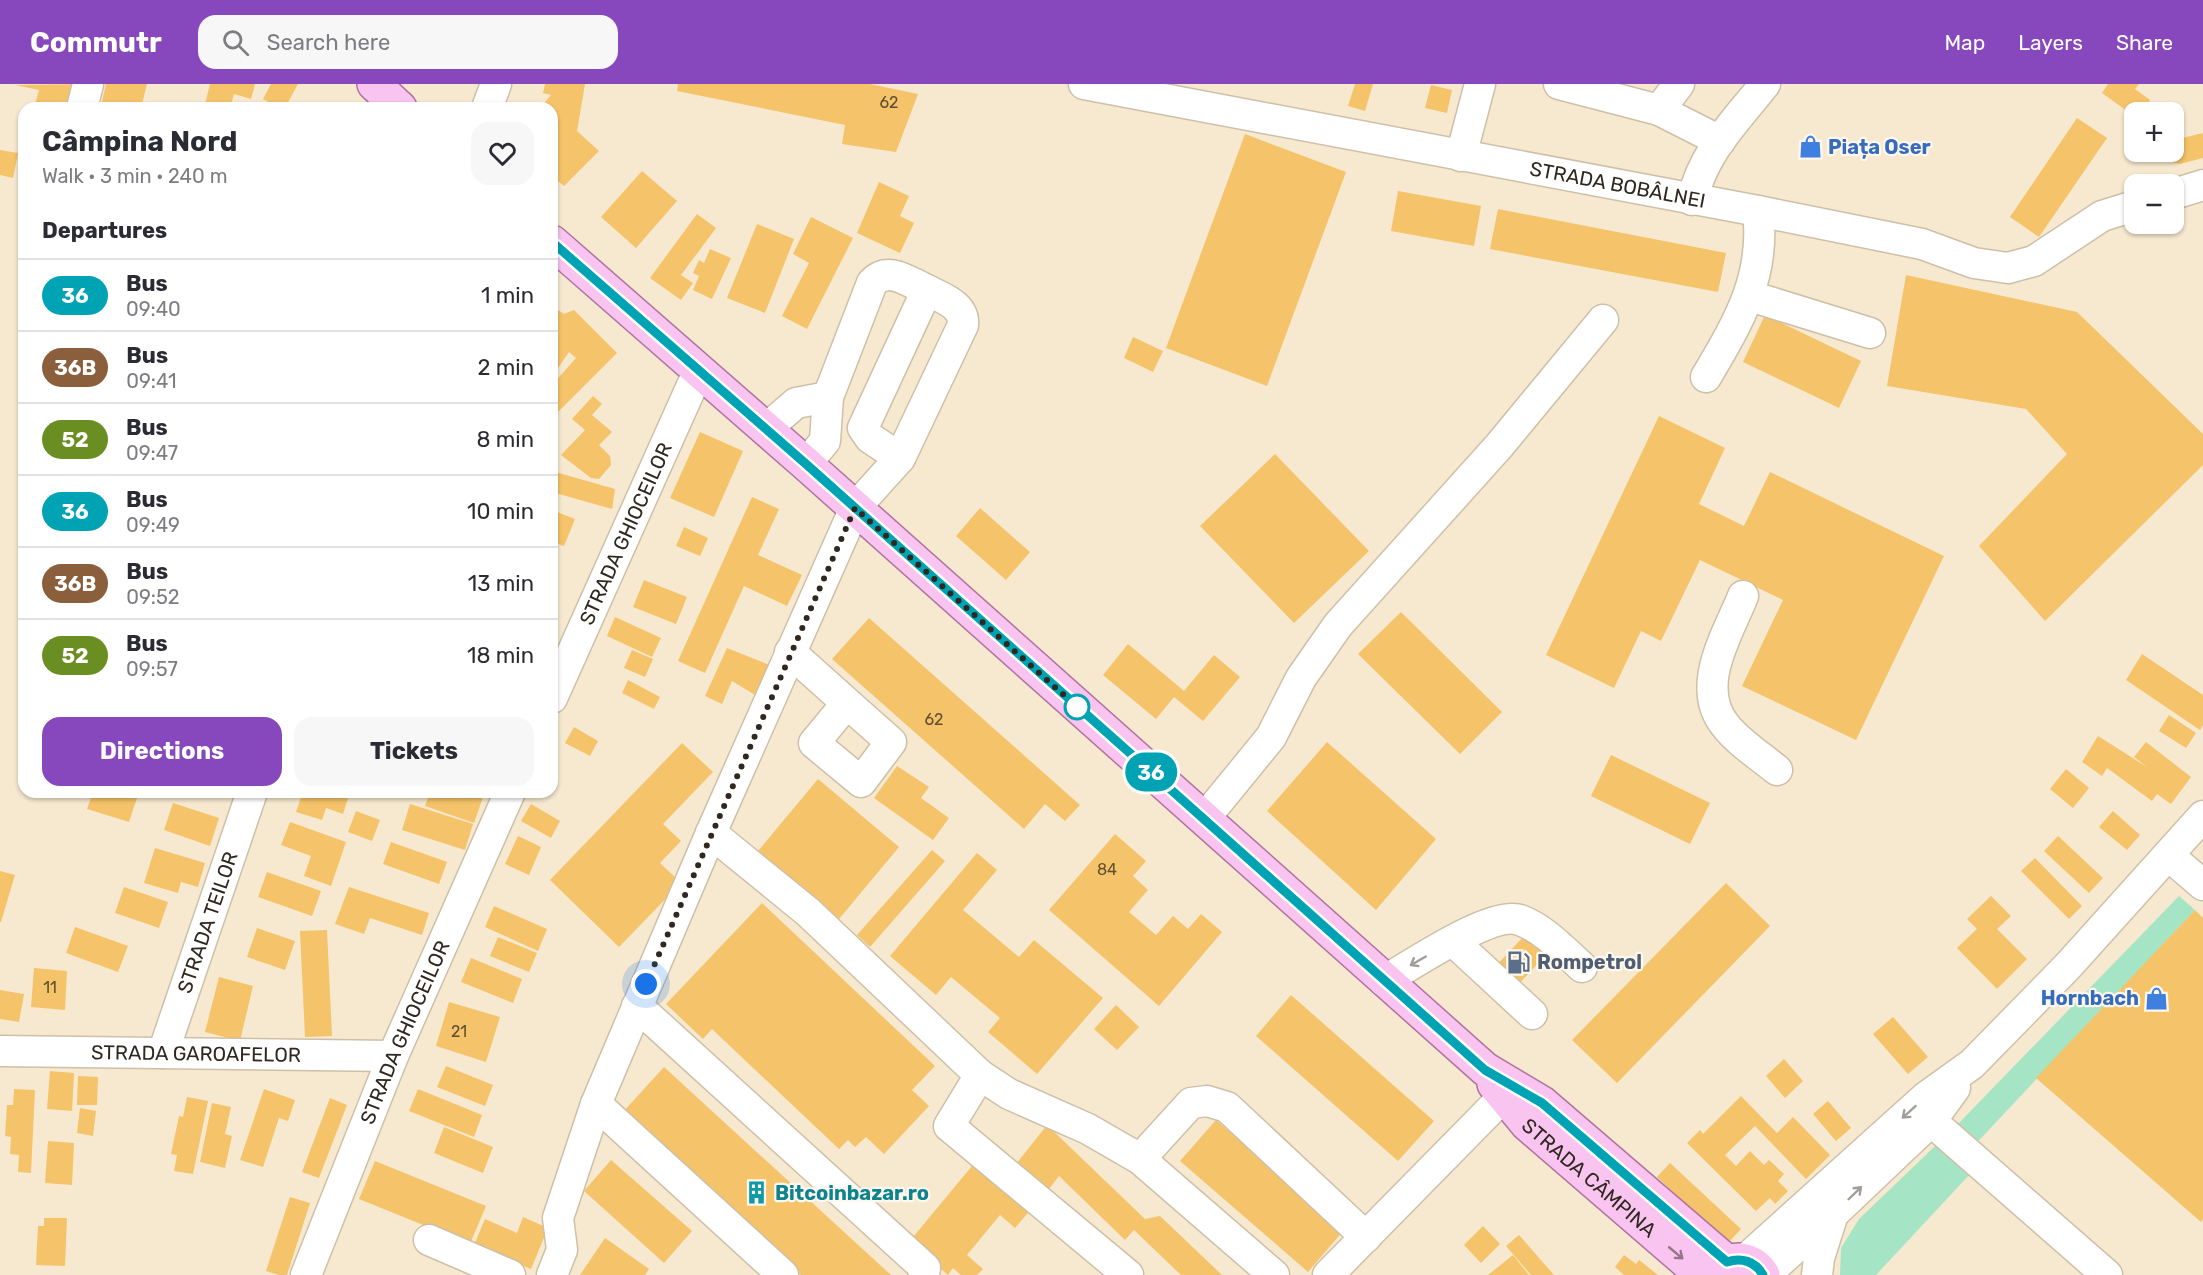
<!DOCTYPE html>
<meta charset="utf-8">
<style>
:root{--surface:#fff;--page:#f7f7f7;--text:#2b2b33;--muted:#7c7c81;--line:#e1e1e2;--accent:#8748bd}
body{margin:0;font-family:Rubik,sans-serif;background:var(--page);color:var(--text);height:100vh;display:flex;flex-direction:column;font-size:22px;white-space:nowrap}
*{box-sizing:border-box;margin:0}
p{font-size:20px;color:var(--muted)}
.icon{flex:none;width:33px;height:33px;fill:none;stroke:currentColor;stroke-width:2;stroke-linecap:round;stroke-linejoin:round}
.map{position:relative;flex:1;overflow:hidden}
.side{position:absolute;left:18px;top:18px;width:540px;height:696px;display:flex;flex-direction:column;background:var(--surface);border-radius:18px;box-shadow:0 2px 4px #0004}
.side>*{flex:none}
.badge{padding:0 12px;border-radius:20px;font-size:21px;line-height:39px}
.buttons{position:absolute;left:2124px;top:18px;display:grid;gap:12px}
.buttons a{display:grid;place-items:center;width:60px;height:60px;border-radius:12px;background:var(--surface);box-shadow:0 2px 4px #0004;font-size:30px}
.you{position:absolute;width:30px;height:30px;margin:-15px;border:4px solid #fff;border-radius:50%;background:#1a73e8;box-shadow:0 0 0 9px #1a73e833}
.map>.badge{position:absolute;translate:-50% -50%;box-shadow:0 0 0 3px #fff}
h2{padding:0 24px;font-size:22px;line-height:54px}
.round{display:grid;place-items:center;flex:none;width:63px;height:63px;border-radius:18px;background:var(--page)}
.head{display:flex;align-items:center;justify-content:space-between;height:102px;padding:0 24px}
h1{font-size:28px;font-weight:700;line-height:45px}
.action{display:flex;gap:12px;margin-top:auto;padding:12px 24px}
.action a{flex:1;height:69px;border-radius:18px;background:var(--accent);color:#fff;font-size:24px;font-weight:700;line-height:69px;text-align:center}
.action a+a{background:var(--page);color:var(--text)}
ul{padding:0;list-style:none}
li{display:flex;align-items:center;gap:18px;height:72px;padding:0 24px;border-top:2px solid var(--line)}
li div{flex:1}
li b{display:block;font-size:22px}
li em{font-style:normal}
li .badge{min-width:66px;font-weight:700;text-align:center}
header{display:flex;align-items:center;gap:36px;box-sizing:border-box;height:84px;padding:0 30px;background:var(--accent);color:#fff}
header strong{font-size:28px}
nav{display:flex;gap:33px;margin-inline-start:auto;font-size:21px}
.search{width:420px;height:54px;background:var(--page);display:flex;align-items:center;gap:15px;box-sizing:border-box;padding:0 21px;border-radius:18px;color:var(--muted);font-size:22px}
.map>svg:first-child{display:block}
</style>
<header>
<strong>Commutr</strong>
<div class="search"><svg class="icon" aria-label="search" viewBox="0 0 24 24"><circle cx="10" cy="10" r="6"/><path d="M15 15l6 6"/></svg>Search here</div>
<nav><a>Map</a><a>Layers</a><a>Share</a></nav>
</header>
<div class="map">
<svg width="2203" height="1191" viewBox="0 0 2203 1191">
<rect width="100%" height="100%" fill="#f7e9d0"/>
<polygon fill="#a5e5c5" points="2179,812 2195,826 1969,1067 1971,1089 1876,1191 1840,1191 1841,1164 1859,1135 1958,1040"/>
<g fill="#f5c369">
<polygon points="86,0 80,24 52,24 35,20 39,6 15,1"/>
<polygon points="106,0 147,0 141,24 101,22"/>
<polygon points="210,0 255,0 251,15 234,10 230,24 204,24"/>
<polygon points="271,0 298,0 285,24 279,24 263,15"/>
<polygon points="545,0 585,0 577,47 599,67 564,102 552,92 552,24 540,24 551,11 543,9"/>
<polygon points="678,0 870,0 918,10 896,68 842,60 845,41 677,7"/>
<polygon points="1355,0 1373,0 1365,27 1348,22"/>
<polygon points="2108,0 2139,0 2135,5 2150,16 2142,28 2134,28 2134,32 2102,9"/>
<polygon points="1431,1 1452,6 1447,29 1425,24"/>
<polygon points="2077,34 2107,54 2039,153 2010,133"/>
<polygon points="2203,49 2203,74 2180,80 2166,77 2178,55"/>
<polygon points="1245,50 1346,88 1267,302 1166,264"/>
<polygon points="0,66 18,69 13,94 0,91"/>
<polygon points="642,87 677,117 636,164 601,133"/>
<polygon points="879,98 909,112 900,132 914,139 900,169 857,149"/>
<polygon points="1398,107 1481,122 1474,162 1391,147"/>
<polygon points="1498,125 1726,169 1718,208 1490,165"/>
<polygon points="697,130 716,144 681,191 693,199 681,216 650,194"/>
<polygon points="811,133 853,154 807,245 782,232 809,179 793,170"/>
<polygon points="757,140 794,155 765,229 727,214"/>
<polygon points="710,165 731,174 712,215 693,206 699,192 693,189 699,176 704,179"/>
<polygon points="1906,191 2077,228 2203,350 2203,381 2045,537 1979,462 2067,370 2026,325 1887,302"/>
<polygon points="552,222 564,230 574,226 617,269 557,329 552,324 552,301 576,274 569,268 558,284 552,280"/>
<polygon points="1765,231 1861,277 1839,324 1743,278"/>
<polygon points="1133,253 1163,267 1153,288 1124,274"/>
<polygon points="593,312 602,320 592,331 612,348 599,361 610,372 611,381 599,395 591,394 561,371 585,346 572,335"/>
<polygon points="1659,332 1725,364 1699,420 1744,442 1770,388 1944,472 1856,656 1742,602 1783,516 1700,476 1661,557 1641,547 1614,604 1546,571"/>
<polygon points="700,348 743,367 714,433 670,414"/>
<polygon points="1275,370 1369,467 1294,539 1200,442"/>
<polygon points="552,387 615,405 612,425 552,408"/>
<polygon points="752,413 779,425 758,471 802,491 787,522 744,502 705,589 678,577"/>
<polygon points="980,424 1030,468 1006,496 956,452"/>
<polygon points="552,426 575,435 564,462 552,458"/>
<polygon points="684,443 708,454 700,472 676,462"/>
<polygon points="644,496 687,513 676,540 633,523"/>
<polygon points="1401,528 1502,628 1460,670 1358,570"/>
<polygon points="615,533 661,554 652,573 607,552"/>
<polygon points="869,534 1080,721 1065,737 1045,720 1024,745 832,575"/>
<polygon points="1128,560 1184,607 1214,571 1240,593 1203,637 1174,613 1156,635 1103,591"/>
<polygon points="727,564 772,582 760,614 732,597 722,620 705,612"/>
<polygon points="632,566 653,575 645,593 624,584"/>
<polygon points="2142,570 2203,611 2203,641 2200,646 2126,596"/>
<polygon points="628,596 660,613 654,625 622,609"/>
<polygon points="2169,631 2196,649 2186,664 2159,647"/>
<polygon points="574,643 598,657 590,672 565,659"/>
<polygon points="2098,652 2147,683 2134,673 2146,658 2191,693 2171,720 2157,710 2152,717 2107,684 2102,692 2082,678"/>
<polygon points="1327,658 1436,755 1376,826 1267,727"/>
<polygon points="682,659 713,688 663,740 681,757 660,779 681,799 619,863 550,796"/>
<polygon points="1611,671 1710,719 1690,760 1591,712"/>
<polygon points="897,682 929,703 921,714 949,734 933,756 874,714"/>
<polygon points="2066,685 2089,704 2073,724 2050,705"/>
<polygon points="818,695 899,763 839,835 758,767"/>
<polygon points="93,708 139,708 129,738 87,725"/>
<polygon points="303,708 350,708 343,730 326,724 322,736 296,728"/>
<polygon points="430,708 468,708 483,713 474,739 425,722"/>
<polygon points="173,719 219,734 210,762 164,746"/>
<polygon points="410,720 473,740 465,766 402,746"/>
<polygon points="531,720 560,737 551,754 521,737"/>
<polygon points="356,727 380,736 372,757 348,748"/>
<polygon points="2113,727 2140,751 2127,766 2099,743"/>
<polygon points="290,738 346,758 331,802 304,792 311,772 281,761"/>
<polygon points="1115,750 1146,777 1133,792 1148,806 1129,828 1156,851 1173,832 1188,845 1201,830 1222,848 1159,922 1049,826"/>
<polygon points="518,752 541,763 529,791 505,780"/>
<polygon points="2058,752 2103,794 2089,809 2044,767"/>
<polygon points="391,758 447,778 439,800 383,780"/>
<polygon points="155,764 205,779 198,803 181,798 178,809 144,799"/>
<polygon points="932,766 945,777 870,863 857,851"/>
<polygon points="977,769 997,786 963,826 1019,873 1034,856 1103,914 1037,990 988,948 1000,934 951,893 936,911 890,872"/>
<polygon points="2035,774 2082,822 2069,835 2021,787"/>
<polygon points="0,787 15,791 1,838 0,838"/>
<polygon points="267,788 321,807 312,832 258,813"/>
<polygon points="1726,799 1770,842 1617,999 1572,956"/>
<polygon points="124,803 168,818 159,844 115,829"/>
<polygon points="349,803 429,829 422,851 370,834 364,850 335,840"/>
<polygon points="1991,812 2011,832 1997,845 2027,875 1997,905 1957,864 1977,845 1967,835"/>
<polygon points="762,819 935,982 912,1006 929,1022 884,1070 866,1053 855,1063 848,1056 839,1065 712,945 703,955 666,920"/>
<polygon points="494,822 547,845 538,867 485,843"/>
<polygon points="2195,826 2203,834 2203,1135 2201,1138 2036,994"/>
<polygon points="75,843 128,862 118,888 66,869"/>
<polygon points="257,844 295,857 285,886 247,873"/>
<polygon points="327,846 332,952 305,953 300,847"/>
<polygon points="1525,851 1546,871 1514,905 1493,885"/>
<polygon points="498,853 537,869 529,888 490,872"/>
<polygon points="471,874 522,895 513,919 461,898"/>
<polygon points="34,884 67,887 65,926 31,923"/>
<polygon points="219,893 253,902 240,957 205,948"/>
<polygon points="0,906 24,910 19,938 0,935"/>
<polygon points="1291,911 1434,1037 1398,1077 1256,952"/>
<polygon points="449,918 500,933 486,978 436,962"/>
<polygon points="1116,921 1139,943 1117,966 1094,945"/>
<polygon points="1893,933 1928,973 1908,990 1873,950"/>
<polygon points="1784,975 1803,997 1785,1014 1766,992"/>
<polygon points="446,982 493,1001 485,1022 437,1003"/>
<polygon points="664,983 891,1191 801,1191 623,1028"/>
<polygon points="50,987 74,989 72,1027 47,1025"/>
<polygon points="78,992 98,993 97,1021 77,1021"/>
<polygon points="14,1005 35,1006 31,1089 18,1088 19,1071 10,1070 11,1053 5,1052 7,1021 13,1021"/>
<polygon points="264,1005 295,1016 288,1037 279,1034 263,1083 240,1076"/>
<polygon points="418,1005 482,1031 474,1053 409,1027"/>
<polygon points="1741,1012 1777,1049 1793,1033 1830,1071 1806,1095 1755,1042 1725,1071 1736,1082 1750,1067 1764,1081 1769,1076 1784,1090 1778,1097 1788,1107 1775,1120 1770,1114 1756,1127 1687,1059 1700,1046 1703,1050"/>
<polygon points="187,1013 208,1017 193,1090 174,1087 177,1071 171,1070 179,1032 183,1033"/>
<polygon points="330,1014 347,1021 319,1094 302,1088"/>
<polygon points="1828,1017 1851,1044 1836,1057 1813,1030"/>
<polygon points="212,1019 231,1023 225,1050 232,1052 225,1084 200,1078"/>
<polygon points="80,1024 96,1027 93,1052 77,1049"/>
<polygon points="1216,1036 1343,1147 1308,1188 1180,1077"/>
<polygon points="1047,1041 1145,1135 1160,1132 1222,1191 1181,1191 1134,1146 1125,1156 1059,1092 1043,1113 1012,1085"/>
<polygon points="444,1043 493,1063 483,1089 434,1069"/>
<polygon points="48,1057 74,1059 72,1101 45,1099"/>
<polygon points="611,1076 692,1147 664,1179 584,1107"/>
<polygon points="977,1076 1033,1123 1015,1144 1000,1131 967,1171 983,1185 977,1191 961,1191 953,1184 948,1191 909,1158"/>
<polygon points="375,1077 486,1122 470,1160 359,1115"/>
<polygon points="1670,1079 1741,1145 1728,1159 1657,1093"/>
<polygon points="290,1113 310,1119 287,1191 279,1191 266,1187"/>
<polygon points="523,1133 548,1144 531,1185 474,1161 485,1135 517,1149"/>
<polygon points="44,1134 67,1134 65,1182 36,1181 38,1142 44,1142"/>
<polygon points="1483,1142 1500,1160 1481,1179 1464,1161"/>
<polygon points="1519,1151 1554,1191 1531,1191 1506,1162"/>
<polygon points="605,1154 649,1185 645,1191 580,1191"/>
<polygon points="1513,1171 1529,1191 1488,1191"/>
<polygon points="1624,1171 1636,1180 1639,1176 1658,1191 1624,1191 1615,1183"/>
</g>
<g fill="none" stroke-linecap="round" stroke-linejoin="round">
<defs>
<g id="minor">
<path id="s1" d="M1084,0L1758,127L1922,160L1974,179L2008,184L2034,177L2102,132L2134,122"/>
<polyline points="1559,0 1659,26 1720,57"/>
<polyline points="82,24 88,0"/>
<polyline points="487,24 496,0"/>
<polyline points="1659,26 1679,0"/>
<polyline points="1461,72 1480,0"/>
<polyline points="2174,110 2203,101"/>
<path d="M1692,116C1704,67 1735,38 1765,0"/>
<polyline points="1750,212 1870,249"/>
<path d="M1706,293C1738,239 1766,193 1758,127"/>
<polyline points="766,345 796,319 828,313"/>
<path d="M900,374L963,241C965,221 942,214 927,206"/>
<path d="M1743,512C1728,550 1694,602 1725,641C1738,658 1760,672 1777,686"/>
<polyline points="790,568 847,619 814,659 861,698 891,658 847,619"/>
<path id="s2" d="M552,614L699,286"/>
<polyline points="1204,735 1271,653 1301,594 1338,541 1499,362 1603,236"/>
<polyline points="711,749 808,828 980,991 1009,1010 1088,1045 1140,1075 1274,1191"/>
<polyline points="2168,771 2203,801"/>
<polyline points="1453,857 1532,930"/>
<path d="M1384,897C1410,882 1492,826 1520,836C1544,845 1563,866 1582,883"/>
<polyline points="637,922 925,1184 924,1191"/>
<path id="s3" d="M0,967L393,972"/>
<path id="s4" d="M163,969L252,708"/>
<polyline points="980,991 949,1042 1128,1191"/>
<polyline points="596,1020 783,1191"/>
<polyline points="1931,1037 2107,1191"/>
<polyline points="1140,1075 1191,1019 1207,1017 1227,1023 1366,1153"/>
<polyline points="429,1156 510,1191"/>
<polyline points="1745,1176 1926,1013 1972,980 2068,882 2203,732"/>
<path id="s5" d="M306,1191L393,972L510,708"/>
<path d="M552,1191L562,1166L558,1134L596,1020L711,749L855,424L900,374L870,354L863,344L927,206C909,198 888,181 872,199L828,313L825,357L806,380"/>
<polyline points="1328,1191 1503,1013"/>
<polyline points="1765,1191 1833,1130 1931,1037 1955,1004"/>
<polyline points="1817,1191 1819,1174 1833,1130"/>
</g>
<g id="major">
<polyline points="374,0 400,24"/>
<polyline points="552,158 806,380 1485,985 1542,1019 1727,1178"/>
<path id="s6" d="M1494,1000L1527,1040L1702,1191"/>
<path d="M1714,1191C1726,1171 1751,1171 1763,1191"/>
</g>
</defs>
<use href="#minor" stroke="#cec0a8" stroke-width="33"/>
<use href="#major" stroke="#af73a0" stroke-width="36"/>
<use href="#minor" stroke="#fff" stroke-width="30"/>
<use href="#major" stroke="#f9c4f0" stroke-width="33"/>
</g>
<defs><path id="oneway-shaft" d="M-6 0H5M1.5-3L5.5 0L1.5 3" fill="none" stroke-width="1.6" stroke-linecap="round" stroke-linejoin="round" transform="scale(1.5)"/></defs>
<g stroke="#a19e9a">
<use href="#oneway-shaft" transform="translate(1418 877) rotate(150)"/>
<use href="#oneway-shaft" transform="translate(1909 1028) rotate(138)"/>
<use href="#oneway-shaft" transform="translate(1855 1109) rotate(-44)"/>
</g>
<use stroke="#947688" href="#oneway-shaft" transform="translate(1676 1169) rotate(40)"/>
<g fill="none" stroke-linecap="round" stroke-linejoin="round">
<defs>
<path id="line" d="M552,158L806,380L1485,986L1542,1019L1727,1178C1741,1173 1755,1177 1763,1191"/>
</defs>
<use href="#line" stroke="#fff" stroke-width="14"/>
<use href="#line" stroke="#00a3b4" stroke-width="9"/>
<polyline stroke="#2e281f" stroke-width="6" stroke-dasharray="0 10.8" points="646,900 855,424 1085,630 1077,623"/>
</g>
<defs>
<symbol id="shop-bare" viewBox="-9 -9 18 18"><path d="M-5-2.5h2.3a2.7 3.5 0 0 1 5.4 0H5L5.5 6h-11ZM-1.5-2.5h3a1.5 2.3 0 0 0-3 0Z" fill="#3f7fe0" stroke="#fdf7ed" stroke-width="2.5" paint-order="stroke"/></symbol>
<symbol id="fuel-bare" viewBox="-9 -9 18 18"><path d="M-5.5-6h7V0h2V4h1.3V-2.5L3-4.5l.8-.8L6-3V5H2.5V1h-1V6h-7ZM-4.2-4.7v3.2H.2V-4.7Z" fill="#5c6f8a" stroke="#fdf7ed" stroke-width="2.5" paint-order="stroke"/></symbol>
<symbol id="building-bare" viewBox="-9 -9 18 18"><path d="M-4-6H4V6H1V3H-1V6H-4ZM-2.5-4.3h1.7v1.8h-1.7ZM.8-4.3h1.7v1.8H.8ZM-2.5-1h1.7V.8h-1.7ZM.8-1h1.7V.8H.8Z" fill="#0f9aa8" stroke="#fdf7ed" stroke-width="2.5" paint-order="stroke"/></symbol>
</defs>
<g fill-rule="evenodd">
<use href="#shop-bare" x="1794" y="46" width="33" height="33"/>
<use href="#fuel-bare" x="1502" y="862" width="33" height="33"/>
<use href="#shop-bare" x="2140" y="898" width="33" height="33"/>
<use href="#building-bare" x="740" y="1092" width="33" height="33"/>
</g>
<circle fill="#fff" stroke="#00a3b4" stroke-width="3" cx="1077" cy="623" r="12"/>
<g text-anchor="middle" stroke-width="4.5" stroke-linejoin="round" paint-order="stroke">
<g font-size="16" fill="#604f32">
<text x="889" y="24">62</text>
<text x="934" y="641">62</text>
<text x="1107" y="791">84</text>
<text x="50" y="909">11</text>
<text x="459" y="953">21</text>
</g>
<g font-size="20" font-weight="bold" fill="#366cbe" stroke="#fdf7ed" text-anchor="start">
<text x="1828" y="70">Piața Oser</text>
<text x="2139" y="921" text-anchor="end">Hornbach</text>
</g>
<g font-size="20" fill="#2e281f" stroke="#fdf7ed">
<text dy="7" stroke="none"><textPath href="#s1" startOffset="543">STRADA BOBÂLNEI</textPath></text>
<text dy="7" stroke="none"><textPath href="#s2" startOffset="180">STRADA GHIOCEILOR</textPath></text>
<text dy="7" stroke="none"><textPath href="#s4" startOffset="138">STRADA TEILOR</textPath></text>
<text dy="7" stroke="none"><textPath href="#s5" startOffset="262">STRADA GHIOCEILOR</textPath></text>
<text dy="7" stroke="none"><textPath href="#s3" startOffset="196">STRADA GAROAFELOR</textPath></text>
<text dy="7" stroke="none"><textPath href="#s6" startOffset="134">STRADA CÂMPINA</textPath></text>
</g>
<g font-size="20" font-weight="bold" fill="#4e5e75" stroke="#fdf7ed" text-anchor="start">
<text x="1537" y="885">Rompetrol</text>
</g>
<g font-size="20" font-weight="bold" fill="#0d838f" stroke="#fdf7ed" text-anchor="start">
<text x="775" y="1116">Bitcoinbazar.ro</text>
</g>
</g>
</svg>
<div class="buttons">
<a>+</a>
<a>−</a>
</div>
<div class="you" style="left:646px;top:900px"></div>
<b class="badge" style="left:1151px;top:688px;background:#00a3b4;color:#fff">36</b>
<section class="side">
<div class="head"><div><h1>Câmpina Nord</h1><p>Walk · 3 min · 240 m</p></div><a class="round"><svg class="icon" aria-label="heart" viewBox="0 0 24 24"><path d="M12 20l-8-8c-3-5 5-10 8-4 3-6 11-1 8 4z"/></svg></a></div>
<h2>Departures</h2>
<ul>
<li><span class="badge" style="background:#00a3b4;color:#fff">36</span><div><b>Bus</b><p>09:40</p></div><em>1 min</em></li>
<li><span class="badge" style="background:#8b5e3c;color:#fff">36B</span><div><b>Bus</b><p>09:41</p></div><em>2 min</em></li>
<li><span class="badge" style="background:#6b8e23;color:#fff">52</span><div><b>Bus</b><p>09:47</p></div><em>8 min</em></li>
<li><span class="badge" style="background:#00a3b4;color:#fff">36</span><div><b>Bus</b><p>09:49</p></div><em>10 min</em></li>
<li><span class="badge" style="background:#8b5e3c;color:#fff">36B</span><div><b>Bus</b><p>09:52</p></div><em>13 min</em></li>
<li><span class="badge" style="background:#6b8e23;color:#fff">52</span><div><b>Bus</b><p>09:57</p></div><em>18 min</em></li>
</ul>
<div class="action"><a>Directions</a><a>Tickets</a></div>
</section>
</div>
